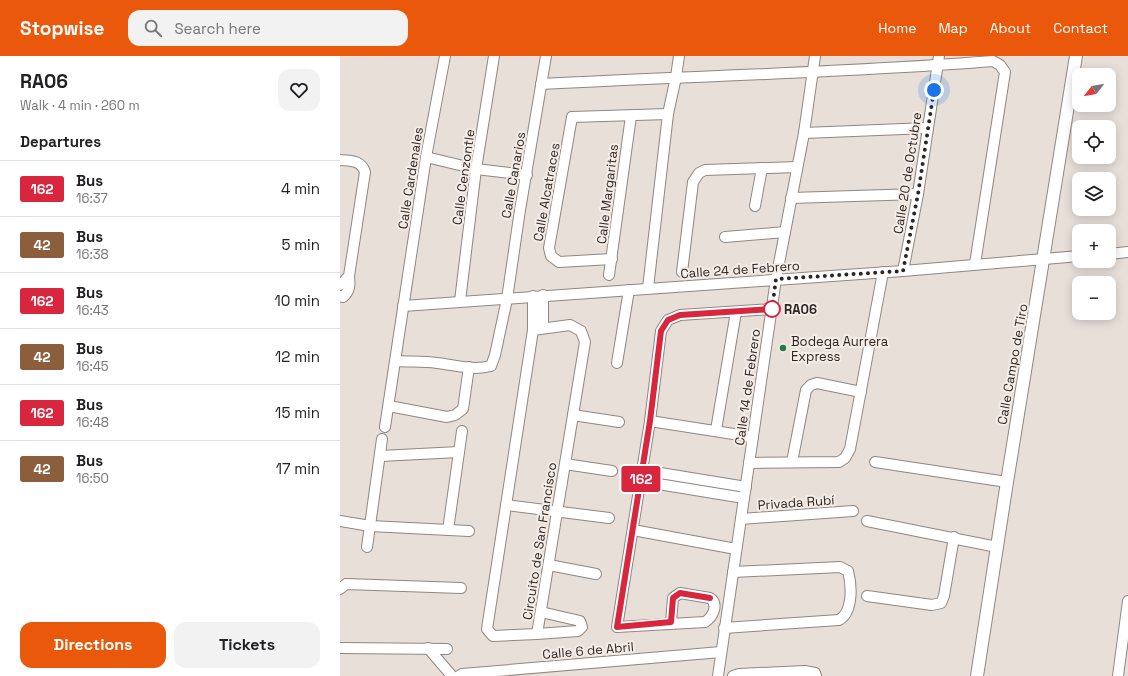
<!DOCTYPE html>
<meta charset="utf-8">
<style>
:root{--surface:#fff;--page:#f2f2f2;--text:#202124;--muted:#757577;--line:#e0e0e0;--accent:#ea580c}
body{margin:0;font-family:"Space Grotesk",sans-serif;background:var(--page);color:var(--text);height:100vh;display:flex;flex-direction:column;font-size:15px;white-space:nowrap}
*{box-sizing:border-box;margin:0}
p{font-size:13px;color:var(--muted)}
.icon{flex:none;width:22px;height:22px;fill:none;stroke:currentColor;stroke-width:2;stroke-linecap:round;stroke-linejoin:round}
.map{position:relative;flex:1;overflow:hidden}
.panel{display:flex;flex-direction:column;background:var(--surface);width:340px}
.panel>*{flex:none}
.badge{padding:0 8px;border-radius:3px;font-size:14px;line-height:26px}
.needle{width:26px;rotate:239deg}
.controls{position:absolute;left:732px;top:12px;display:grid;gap:8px}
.controls a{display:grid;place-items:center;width:44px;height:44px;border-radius:8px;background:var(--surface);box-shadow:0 2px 10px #0003;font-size:20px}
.you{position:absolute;width:20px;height:20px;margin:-10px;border:3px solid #fff;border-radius:50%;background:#1a73e8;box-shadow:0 0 0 6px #1a73e833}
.map>.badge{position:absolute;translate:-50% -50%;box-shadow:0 0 0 2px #fff}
h2{padding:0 20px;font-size:15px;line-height:36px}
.round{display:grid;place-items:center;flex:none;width:42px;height:42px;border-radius:12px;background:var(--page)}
.head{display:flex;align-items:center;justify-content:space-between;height:68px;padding:0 20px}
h1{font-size:19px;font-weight:600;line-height:30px}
.primary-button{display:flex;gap:8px;margin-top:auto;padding:8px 20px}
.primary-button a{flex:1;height:46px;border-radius:12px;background:var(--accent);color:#fff;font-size:16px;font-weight:600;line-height:46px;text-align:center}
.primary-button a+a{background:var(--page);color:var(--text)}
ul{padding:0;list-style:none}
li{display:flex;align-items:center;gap:12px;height:56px;padding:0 20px;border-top:1px solid var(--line)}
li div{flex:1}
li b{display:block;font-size:15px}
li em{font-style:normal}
li .badge{min-width:44px;font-weight:700;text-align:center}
header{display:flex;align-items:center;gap:24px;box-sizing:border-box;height:56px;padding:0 20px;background:var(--accent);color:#fff}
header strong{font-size:19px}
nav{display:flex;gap:22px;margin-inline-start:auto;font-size:14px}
.search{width:280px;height:36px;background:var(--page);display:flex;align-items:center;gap:10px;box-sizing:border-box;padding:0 14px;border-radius:12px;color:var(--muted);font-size:15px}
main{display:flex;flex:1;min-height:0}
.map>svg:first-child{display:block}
</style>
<header>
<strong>Stopwise</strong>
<div class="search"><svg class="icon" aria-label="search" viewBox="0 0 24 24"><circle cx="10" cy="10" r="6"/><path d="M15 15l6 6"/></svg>Search here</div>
<nav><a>Home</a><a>Map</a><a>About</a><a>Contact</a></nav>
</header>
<main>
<section class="panel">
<div class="head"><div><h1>RA06</h1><p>Walk · 4 min · 260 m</p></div><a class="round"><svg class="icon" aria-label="heart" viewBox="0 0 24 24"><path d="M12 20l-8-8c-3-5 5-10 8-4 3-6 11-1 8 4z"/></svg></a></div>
<h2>Departures</h2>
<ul>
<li><span class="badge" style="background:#d7263d;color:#fff">162</span><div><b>Bus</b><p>16:37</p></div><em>4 min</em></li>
<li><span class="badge" style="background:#8b5e3c;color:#fff">42</span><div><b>Bus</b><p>16:38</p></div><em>5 min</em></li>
<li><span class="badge" style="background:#d7263d;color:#fff">162</span><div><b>Bus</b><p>16:43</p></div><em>10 min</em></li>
<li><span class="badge" style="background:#8b5e3c;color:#fff">42</span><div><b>Bus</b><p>16:45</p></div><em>12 min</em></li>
<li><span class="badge" style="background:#d7263d;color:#fff">162</span><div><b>Bus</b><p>16:48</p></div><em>15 min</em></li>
<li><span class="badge" style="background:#8b5e3c;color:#fff">42</span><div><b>Bus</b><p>16:50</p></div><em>17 min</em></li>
</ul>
<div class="primary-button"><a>Directions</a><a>Tickets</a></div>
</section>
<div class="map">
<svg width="788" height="620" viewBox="0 0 788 620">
<rect width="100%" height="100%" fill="#e8dfd9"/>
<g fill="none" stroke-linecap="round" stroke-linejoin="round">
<defs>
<g id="minor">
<path d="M201,28C352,20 503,17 653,5L660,9L665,16L635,208"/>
<polyline points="464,77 588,72"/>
<polyline points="86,101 136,113 187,119"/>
<path d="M0,104C11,105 21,104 25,116L9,220L0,229"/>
<polyline points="451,142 578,138"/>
<polyline points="415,150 422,112"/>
<polyline points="385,181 445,176"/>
<polyline points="769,198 788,196"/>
<polyline points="272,203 219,206 211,200 209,192 232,61 328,58"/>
<polyline points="563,215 578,138 599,0"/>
<polyline points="342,216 353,126 359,117 365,114 457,111"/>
<polyline points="269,219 291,60"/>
<polyline points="308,232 328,58 336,21 339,0"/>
<polyline points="203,239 203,272"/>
<path d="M0,240L3,241C10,235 10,229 9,220"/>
<polyline points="193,240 193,274 147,573 153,580 197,578 238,575 242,571 240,565 201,556"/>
<polyline points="120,245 136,113 154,0"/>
<polyline points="63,250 563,215 739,200"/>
<polyline points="193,274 230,269 241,275 245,286 197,578"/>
<path d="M56,305C70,306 84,305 97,307C115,309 133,315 151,310L155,299L167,243L180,154L206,0"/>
<polyline points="277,307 289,234"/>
<polyline points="49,350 107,361 115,359 123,353 129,311"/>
<polyline points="233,359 279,366"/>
<polyline points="310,365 413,381"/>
<polyline points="45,371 86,101 105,0"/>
<polyline points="376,374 396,256"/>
<polyline points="40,400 119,396"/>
<polyline points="452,406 466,334 471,329 477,327 521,336"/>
<polyline points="535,406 667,426"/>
<polyline points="409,407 499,406 505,402 510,393 543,216"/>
<polyline points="225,408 272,415"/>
<polyline points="302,414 406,431"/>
<polyline points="300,425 404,442"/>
<polyline points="166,449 269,462"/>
<polyline points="401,463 513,455"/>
<polyline points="0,465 30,470 129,475"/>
<polyline points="527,465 657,491"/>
<polyline points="108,474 122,375"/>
<polyline points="293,474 396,493"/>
<polyline points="27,491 42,383"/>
<polyline points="209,509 256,518"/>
<polyline points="0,533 6,528 121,532"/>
<polyline points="527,540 592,549 601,547 604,540 614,481"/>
<path d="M331,566L333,542L340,537L370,542C379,548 373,561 365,566L277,571L310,365L321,275L328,264L340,259L432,253"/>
<path d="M384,572L499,564C513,556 512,530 508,515L500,511L393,516"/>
<polyline points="0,592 107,593"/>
<polyline points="88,592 112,620"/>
<polyline points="119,620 122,618 381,596"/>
<polyline points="378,620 436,223 464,77 475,0"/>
<polyline points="393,620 399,618 465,615 475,617 476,620"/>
<polyline points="778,620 788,545"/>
</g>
<polyline id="tertiary" points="637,620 667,426 736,0"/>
</defs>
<use href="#minor" stroke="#8f8781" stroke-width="12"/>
<use href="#tertiary" stroke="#8f8781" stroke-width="14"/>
<use href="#minor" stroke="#fff" stroke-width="10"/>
<use href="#tertiary" stroke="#fff" stroke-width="12"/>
</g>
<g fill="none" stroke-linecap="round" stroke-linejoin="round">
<defs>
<polyline id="line" points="370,542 340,537 333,542 331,566 277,571 310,365 321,275 328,264 340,259 432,253"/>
</defs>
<use href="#line" stroke="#fff" stroke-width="9"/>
<use href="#line" stroke="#d7263d" stroke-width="6"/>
<polyline stroke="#2a2624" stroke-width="4" stroke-dasharray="0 7.2" points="432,253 436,223 563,215 578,138 594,34"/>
</g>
<circle fill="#fff" stroke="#d7263d" stroke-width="2" cx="432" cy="253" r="8"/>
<circle fill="#28794a" stroke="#f6ece6" stroke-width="1.5" cx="443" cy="292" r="4"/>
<g text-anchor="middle" stroke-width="4" stroke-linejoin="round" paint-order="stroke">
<g font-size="13" fill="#2a2624" stroke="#f6ece6">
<text transform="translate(567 117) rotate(-81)" y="5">Calle 20 de Octubre</text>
<text transform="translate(173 119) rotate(-80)" y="5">Calle Canarios</text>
<text transform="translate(123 121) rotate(-82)" y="5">Calle Cenzontle</text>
<text transform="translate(70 122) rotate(-81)" y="5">Calle Cardenales</text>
<text transform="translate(206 136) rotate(-80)" y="5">Calle Alcatraces</text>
<text transform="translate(267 138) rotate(-83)" y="5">Calle Margaritas</text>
<text transform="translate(400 213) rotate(-4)" y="5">Calle 24 de Febrero</text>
<text transform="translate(672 308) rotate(-80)" y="5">Calle Campo de Tiro</text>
<text transform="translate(407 331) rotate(-82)" y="5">Calle 14 de Febrero</text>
<text transform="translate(456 446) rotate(-4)" y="5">Privada Rubí</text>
<text transform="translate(199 485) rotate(-81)" y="5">Circuito de San Francisco</text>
<text transform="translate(248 594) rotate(-5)" y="5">Calle 6 de Abril</text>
</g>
<g font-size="13" font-weight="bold" fill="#2a2624" stroke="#f6ece6" text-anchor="start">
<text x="444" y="258">RA06</text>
</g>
<g font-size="13" fill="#2a2624" stroke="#f6ece6" text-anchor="start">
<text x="451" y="290">Bodega Aurrera<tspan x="451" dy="15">Express</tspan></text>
</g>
</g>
</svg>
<div class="controls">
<a><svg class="needle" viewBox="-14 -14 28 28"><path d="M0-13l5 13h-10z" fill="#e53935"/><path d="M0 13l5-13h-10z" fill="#757577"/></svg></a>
<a><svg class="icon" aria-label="locate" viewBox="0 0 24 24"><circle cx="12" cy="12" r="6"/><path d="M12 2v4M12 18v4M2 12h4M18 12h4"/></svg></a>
<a><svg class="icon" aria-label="layers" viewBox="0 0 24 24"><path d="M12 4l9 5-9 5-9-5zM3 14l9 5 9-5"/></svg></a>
<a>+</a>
<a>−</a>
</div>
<div class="you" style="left:594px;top:34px"></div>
<b class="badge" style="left:301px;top:423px;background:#d7263d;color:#fff">162</b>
</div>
</main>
